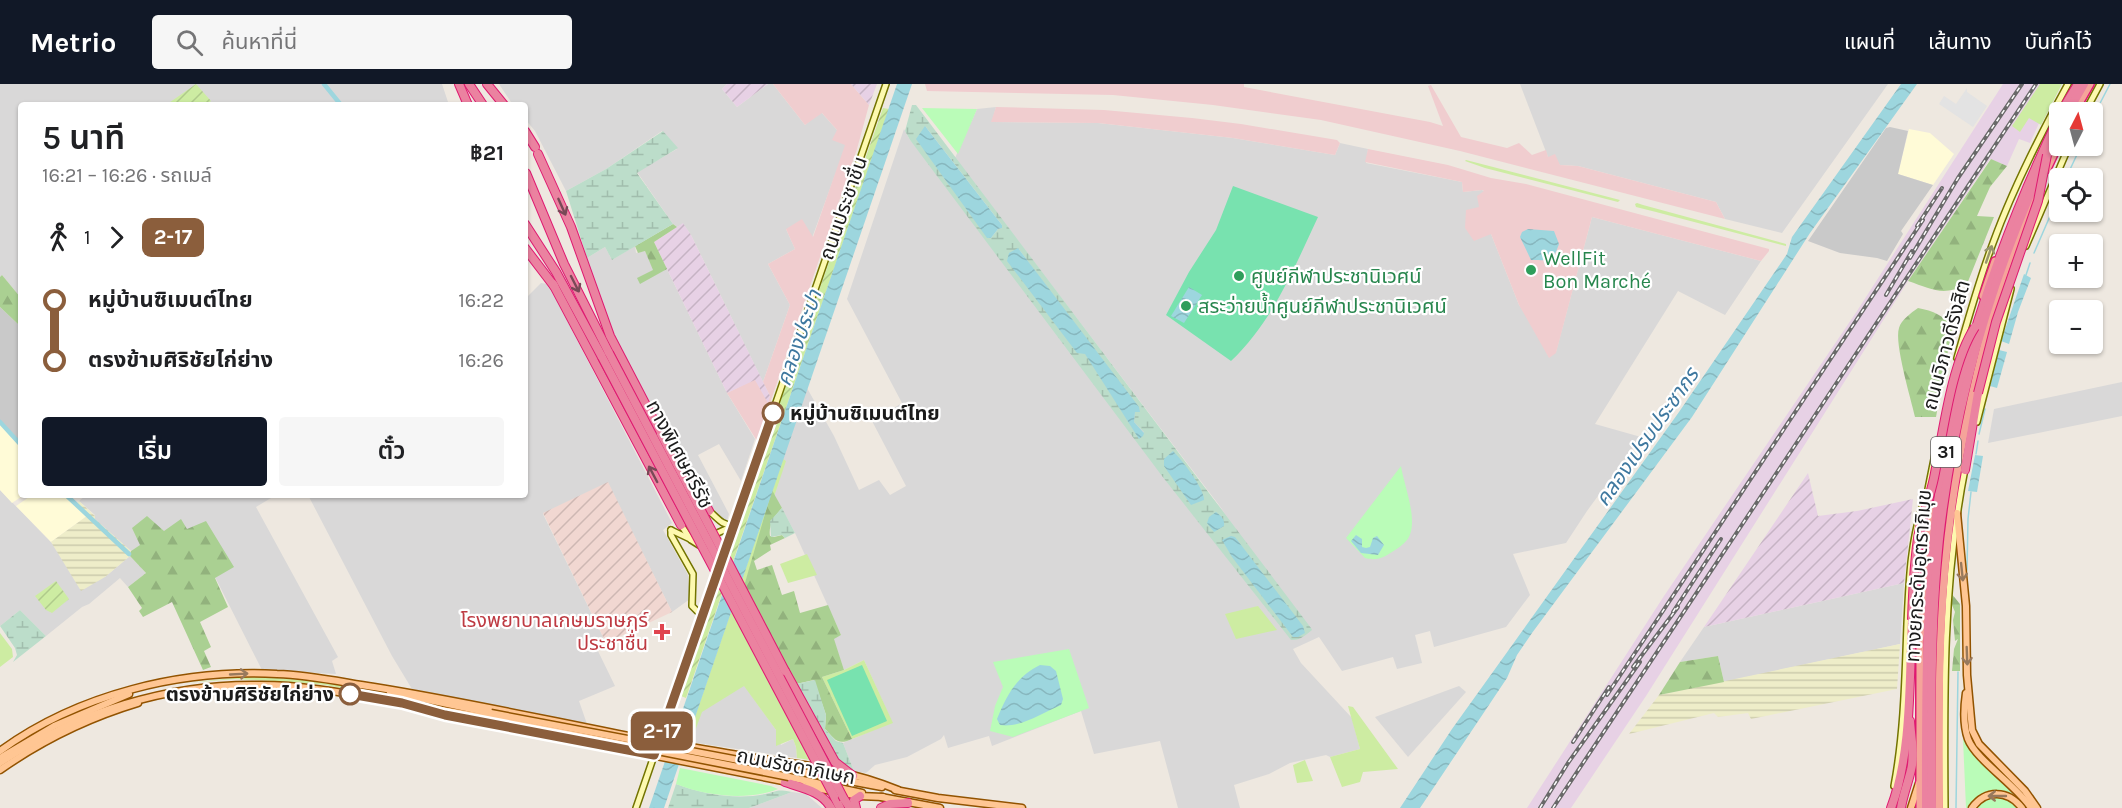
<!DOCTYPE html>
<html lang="th">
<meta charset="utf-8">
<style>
:root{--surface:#fff;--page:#f6f6f6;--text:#202124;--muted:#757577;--accent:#111827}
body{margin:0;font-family:Karla,"Noto Sans Thai",sans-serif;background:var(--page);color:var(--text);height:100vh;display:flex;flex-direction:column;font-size:22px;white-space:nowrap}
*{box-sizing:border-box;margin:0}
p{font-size:20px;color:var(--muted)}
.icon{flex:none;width:33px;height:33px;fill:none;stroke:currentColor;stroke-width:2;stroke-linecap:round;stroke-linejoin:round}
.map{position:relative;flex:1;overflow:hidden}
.details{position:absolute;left:18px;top:18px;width:510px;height:396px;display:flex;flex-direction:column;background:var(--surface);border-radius:6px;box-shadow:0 2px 4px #0004}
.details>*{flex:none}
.badge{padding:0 12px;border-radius:9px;font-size:21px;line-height:39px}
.needle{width:39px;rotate:6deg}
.buttons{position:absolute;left:2049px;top:18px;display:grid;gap:12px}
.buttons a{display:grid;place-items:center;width:54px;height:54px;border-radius:6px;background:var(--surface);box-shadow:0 2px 4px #0004;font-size:30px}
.map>.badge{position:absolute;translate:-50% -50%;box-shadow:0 0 0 3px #fff}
.legs{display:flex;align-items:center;gap:9px;height:66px;padding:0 24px;font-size:20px}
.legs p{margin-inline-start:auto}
.head{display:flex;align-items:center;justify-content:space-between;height:102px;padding:0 24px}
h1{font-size:33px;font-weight:600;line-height:45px}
.cta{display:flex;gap:12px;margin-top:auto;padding:12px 24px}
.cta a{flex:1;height:69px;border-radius:6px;background:var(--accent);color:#fff;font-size:24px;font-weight:600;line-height:69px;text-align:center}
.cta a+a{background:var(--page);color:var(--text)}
ul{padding:0 24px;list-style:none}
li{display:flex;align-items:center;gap:21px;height:60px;font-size:22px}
li i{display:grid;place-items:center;width:9px;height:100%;margin:0 8px;background:currentColor}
li i::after{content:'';width:15px;height:15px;margin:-8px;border:4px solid;border-radius:50%;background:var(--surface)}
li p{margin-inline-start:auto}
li:first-child i{background:linear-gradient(#0000 50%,currentColor 0)}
li:last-child i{background:linear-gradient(currentColor 50%,#0000 0)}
header{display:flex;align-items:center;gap:36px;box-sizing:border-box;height:84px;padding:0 30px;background:var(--accent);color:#fff}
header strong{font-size:28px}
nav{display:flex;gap:33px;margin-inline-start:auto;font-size:21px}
.search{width:420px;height:54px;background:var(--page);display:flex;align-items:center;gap:15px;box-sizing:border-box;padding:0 21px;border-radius:6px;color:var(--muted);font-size:22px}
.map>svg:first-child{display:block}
</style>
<header>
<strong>Metrio</strong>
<div class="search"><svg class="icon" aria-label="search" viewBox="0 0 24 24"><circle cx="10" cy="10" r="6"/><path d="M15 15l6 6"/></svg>ค้นหาที่นี่</div>
<nav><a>แผนที่</a><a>เส้นทาง</a><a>บันทึกไว้</a></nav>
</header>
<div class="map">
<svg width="2122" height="724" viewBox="0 0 2122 724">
<defs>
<pattern id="industrial-furrows" width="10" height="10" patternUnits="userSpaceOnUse" patternTransform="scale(1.5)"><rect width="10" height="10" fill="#e7d1e5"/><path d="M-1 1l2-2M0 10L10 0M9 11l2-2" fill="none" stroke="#c6b3c4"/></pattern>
<pattern id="military-furrows" width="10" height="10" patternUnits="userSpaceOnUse" patternTransform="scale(1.5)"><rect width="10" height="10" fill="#f1d7d1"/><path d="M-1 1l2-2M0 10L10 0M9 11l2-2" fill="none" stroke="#ceb8b3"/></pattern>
<pattern id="farmland-rules" width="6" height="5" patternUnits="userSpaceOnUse" patternTransform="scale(1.5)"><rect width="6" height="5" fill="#eeedc9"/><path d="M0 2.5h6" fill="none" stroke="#cccbac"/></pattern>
<pattern id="forest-firs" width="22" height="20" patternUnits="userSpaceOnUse" patternTransform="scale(1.5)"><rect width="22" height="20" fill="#aad092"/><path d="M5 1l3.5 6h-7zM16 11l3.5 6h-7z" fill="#92b27d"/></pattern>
<pattern id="wetland-marsh" width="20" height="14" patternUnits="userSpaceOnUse" patternTransform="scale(1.5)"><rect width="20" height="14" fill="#bcddca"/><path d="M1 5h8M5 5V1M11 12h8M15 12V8" fill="none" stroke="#a1bdad"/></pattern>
<pattern id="garden-furrows" width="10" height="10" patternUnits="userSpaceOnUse" patternTransform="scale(1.5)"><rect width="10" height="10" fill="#cdeca2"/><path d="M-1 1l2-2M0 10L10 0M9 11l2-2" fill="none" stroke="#afca8b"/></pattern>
<pattern id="water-waves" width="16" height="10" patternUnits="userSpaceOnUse" patternTransform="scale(1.5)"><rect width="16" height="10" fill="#9dd6de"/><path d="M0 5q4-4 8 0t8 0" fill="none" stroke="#87b7be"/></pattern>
</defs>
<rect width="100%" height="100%" fill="#eee8e0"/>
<g fill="#d9d8d8">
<polygon points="0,0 442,0 449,21 21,21 21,214 2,191 0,193"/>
<polygon points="499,0 727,0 722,5 737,23 768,0 773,0 805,41 821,28 837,46 846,61 812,154 786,145 795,165 768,180 790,221 763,298 691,151 683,140 677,143 673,140 637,88 677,65 662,47 606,85 566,107 535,47 525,35 525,21 513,21"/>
<polygon points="1520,0 1888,0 1782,149 1725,135 1716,118 1578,82 1560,81 1548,73"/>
<polygon points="996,23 992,38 1098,39 1233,54 1335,71 1340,59 1368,65 1366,79 1462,98 1463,108 1482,106 1485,108 1491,150 1519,221 1556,268 1592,133 1761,177 1725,231 1678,207 1595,340 1641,353 1587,427 1566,459 1513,470 1530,511 1506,543 1434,563 1430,547 1415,551 1422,579 1397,585 1393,573 1342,587 1319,553 1293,565 1301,579 1352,634 1360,665 1330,673 1326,671 1290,679 1269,690 1234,701 1240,724 1178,724 1160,657 1094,670 1081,627 992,662 989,652 948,664 944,651 941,655 907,673 875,681 866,689 854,687 843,659 892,638 864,576 844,586 833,554 841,551 795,449 772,406 807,304 834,352 859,406 879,396 890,411 906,402 872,337 902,319 847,215 904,45 910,56 1225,429 955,74 977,25"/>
<polygon points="635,162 636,169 645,167 654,187 640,199 667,185 727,309 755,355 741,397 719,360 698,371 729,430 727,437 720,436 657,331 618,261 597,209 587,174 605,163 612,176"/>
<polygon points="541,199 548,200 672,439 663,446 688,491 690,515 672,528 608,399 543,430 606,559 597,565 615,602 579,617 587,640 412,605 392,572 308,411 525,411 525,215"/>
<polygon points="2122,298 2122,332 1988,359 1994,325"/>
<polygon points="0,406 52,459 71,489 105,493 130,472 146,489 128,503 120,494 89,520 82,523 46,552 20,526 0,542"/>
<polygon points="86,411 276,411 256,423 338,573 332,577 336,590 262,586 215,493 187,445 164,447 131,467 94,435 95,431 79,417"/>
<polygon points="1904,499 1900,560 1724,598 1718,572 1680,578 1704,543"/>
<polygon points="744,601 776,646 781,661 793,655 796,663 797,674 691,658 701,628"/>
<polygon points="1459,602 1466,608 1408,673 1375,633"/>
<polygon points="792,708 806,710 822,724 749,724"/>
</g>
<g fill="#f0cdcf">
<polygon points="773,0 851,0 869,21 857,65 757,357 727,309 755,295 768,318 770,312 763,298 790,221 768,180 795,165 786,145 802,135 813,153 845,61 832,56 837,46 822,29 805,41"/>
<polygon points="925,0 1244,0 1244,3 1430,38 1443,42 1428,2 1431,1 1461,53 1507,64 1519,59 1532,71 1546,66 1548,73 1555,70 1560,81 1578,82 1716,118 1725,135 1460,67 1321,36 1213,21 1113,11 927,7"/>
<polygon points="996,23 1104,26 1192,34 1241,40 1337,56 1340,59 1335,71 1233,54 1098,39 991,38"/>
<polygon points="1368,65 1448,81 1491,94 1526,100 1769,165 1769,167 1761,177 1592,133 1556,269 1549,274 1519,221 1491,150 1474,157 1465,144 1466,126 1479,123 1477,112 1484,107 1482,106 1463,108 1462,98 1365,78"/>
</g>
<g fill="url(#industrial-furrows)">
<polygon points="727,0 768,0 737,23 722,5"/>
<polygon points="851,0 877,0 869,21"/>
<polygon points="683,139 691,151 770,312 768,319 755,296 727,309 654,158"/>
<polygon points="1808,389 1818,432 1857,427 1913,415 1904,499 1704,543"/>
</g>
<g fill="#fffbd7">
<polygon points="1909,45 1930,49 1954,70 1933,101 1898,90"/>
<polygon points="0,339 21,362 21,411 24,411 12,419 0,406"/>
<polygon points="32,411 64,411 87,432 51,458 16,422"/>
</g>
<g fill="#c9c9c9">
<polygon points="1890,43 1908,47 1898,90 1933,101 1901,147 1903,150 1887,177 1877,174 1840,169 1808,157 1886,44"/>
<polygon points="0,223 21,243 21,267 18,270 21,274 21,359 0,336"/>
</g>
<polygon fill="url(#military-furrows)" points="608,398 672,528 606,559 543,429"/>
<polygon fill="#e7d1e5" points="2003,0 2060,0 2051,13 2030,59 2019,55 2007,82 1990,75 1908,197 1646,612 1571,724 1527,724 1664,512 1857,227"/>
<g fill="url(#farmland-rules)">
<polygon points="79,417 95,432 95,435 131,467 130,472 105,493 81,507 51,458 87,432 76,422"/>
<polygon points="1900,560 1897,605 1751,635 1748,629 1718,633 1714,629 1629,650 1659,611"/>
</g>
<g fill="#cdeca2">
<polygon points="2040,0 2062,0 2041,41 2029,34 2020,48 2012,42"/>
<polygon points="1466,76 1620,116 1618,118 1485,84 1465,77"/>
<polygon points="1637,119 1643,121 1786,160 1786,162 1656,128 1636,123 1635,120"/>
<polygon points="783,375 786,377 744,502 785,581 765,590 810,676 797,674 796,663 793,655 776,662 776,646 744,602 702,628 691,658 687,656"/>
<polygon points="807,470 817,491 788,499 780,480"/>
<polygon points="1258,522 1277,546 1236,555 1225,530"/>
<polygon points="0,549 12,565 13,573 0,583"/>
<polygon points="864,576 893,639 852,655 822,593 844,586"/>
<path d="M243,593C311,592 375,608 441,621L417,619L326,601L293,598L235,595L185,599Z"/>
<polygon points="1348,622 1353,623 1398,685 1363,688 1360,698 1342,703 1330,673 1360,665"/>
<polygon points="1305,676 1313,697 1297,699 1293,681"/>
</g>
<g fill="url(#forest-firs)">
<path d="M1991,75L2007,82L1990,103L1977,132L1994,133L1967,200C1943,213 1932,205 1908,197Z"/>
<polygon points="673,140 677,143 654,158 667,185 640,200 637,194 653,186 645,167 638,169 635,162"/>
<polygon points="2,191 21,214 21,243 0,223 0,193"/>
<path d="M1918,224C1933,227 1945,231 1952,245L1936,333H1915C1911,315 1894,259 1899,244C1901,236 1911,229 1918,224Z"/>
<path d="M772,406L782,424C775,431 768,442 770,452L774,453L782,451L785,454L770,461L771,466L754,477L757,486L772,481L782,511L794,507L800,529L828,521L841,551L834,555L844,586L822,593L852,655C837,662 835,655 825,645L826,631L814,596L796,600L744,502Z"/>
<polygon points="147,432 164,447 181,435 187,445 206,437 234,483 215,494 228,523 200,538 211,563 204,567 211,583 203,586 172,518 143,533 139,527 142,524 128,503 146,489 130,472 131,467 140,461 132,444"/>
<polygon points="1951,509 1960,520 1960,587 1952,587 1954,565 1958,555 1955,557 1953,536 1955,528 1952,521"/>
<polygon points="1718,572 1724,598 1659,611 1680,578"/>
</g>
<g fill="url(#wetland-marsh)" fill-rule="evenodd">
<path d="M912,21H916L1311,544L1312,546C1306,551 1299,557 1291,556L1162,392L910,56L905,47ZM925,42L1002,141V144L998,145L991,154ZM1018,164L1139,328L1135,327L1134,338L1144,348L1139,354L1085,269L1077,268ZM1170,369L1203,416L1191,420Z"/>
<polygon points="663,47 678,64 637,89 673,140 612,176 605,163 587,174 566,107 606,85"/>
<polygon points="782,424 795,449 785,454 782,451 771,453 770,437"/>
<polygon points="20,526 46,552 13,578 17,571 15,564 0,542"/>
<polygon points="815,596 826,631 825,645 836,657 843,659 854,687 837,674 796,600"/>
<path d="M676,700C702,710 737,716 765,710C780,707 775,705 792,708L749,724H668Z"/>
</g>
<g fill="#bafcb8">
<polygon points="922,24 977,25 958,70"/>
<path d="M1401,382C1404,402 1420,439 1407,456C1403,461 1397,465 1392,468C1383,474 1376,477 1365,474L1346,454Z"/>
<polygon points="1069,565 1089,624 1013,653 990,647 995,622 1003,603 993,578"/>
<polygon points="1963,655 1978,676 2014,711 2020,724 1966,724"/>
<path d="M680,684L771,702L778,705C748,717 706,712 676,700Z"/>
</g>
<g fill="url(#garden-furrows)">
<polygon points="196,0 211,17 206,21 166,21"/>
<polygon points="883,24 889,25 686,614 681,612 682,608 714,507"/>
<polygon points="56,497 69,515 52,529 46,526 35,512"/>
</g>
<g fill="#78e2af">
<path d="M1233,102L1318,133C1294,184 1273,237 1231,277L1166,231L1189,188L1216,146Z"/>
<polygon points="862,581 887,637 852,652 827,596"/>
</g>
<polygon fill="#e3e3e3" points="1967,4 1967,8 1987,22 1973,43 1939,20 1944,12 1956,20"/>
<g fill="url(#water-waves)">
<polygon points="897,0 912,0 664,724 649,724"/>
<polygon points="1901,0 1917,0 1810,149 1692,333 1532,549 1517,571 1507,594 1420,724 1400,724 1452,645 1679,328 1787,170 1792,153"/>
<polygon points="925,42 1002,141 1002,144 998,145 991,154 987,154 916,55"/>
<path d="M1528,145L1554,147L1559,160C1551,182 1550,175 1531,176L1520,153L1522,148Z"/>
<polygon points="1018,164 1139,323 1140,328 1135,328 1134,338 1144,349 1143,352 1139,355 1085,270 1077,269 1007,177 1009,169"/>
<polygon points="2024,190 2031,194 2018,228 2009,260 2001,257"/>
<polygon points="1189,203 1202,211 1184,239 1171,232"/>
<polygon points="1999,266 2007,268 1997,304 1990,302"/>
<path d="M1173,367C1182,376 1204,404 1204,416L1191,421L1164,382V375Z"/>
<polygon points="1975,371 1983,372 1977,408 1968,407"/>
<path d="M1216,428C1221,432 1225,435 1224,442L1214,448L1207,439L1209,433Z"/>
<polygon points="1356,451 1362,455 1362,463 1366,464 1370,463 1373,454 1377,452 1384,461 1378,471 1361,469 1351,457"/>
<polygon points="1231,452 1235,453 1303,542 1305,549 1298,553 1293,553 1232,473 1222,456"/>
<path d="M1040,581L1050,582L1056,587L1063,615L1061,621C1042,629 1021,644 1000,641L997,635C1007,611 1016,593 1040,581Z"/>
</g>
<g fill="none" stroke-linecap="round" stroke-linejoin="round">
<g stroke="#9dd6de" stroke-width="1.5">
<polyline points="2095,29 2110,0"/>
<polyline points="2066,94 2081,62"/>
<polyline points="2034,169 2060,109"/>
<polyline points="2026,191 2030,179"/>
<polyline points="1979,350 1985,325"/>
<polyline points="1976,370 1978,357"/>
<polyline points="1967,486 1968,435 1971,408"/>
<polyline points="1956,724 1958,588"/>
</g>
<g stroke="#9dd6de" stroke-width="4.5">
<polyline points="324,0 341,21"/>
<polyline points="0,338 21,361"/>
<polyline points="66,411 129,470"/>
</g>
<defs>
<g id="secondary">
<polyline points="2085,28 2100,0"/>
<polyline points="2026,162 2069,62"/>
<path d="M1957,274C1968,235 1979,196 1993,159C2013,104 2040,51 2068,0"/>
<polyline points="1977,338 2011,205"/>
<polyline points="1928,405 1935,370"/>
<path d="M707,428L709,427C720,436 719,439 733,442"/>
<polyline points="681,441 691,456 699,461"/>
<polyline points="671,446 671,451 693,490 692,522 702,532"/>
<polyline points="671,446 690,455"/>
<polyline points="713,451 733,442"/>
<polyline points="724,469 886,0"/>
<path d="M1894,702C1904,649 1905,594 1907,540C1909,498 1910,458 1924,417"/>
<polyline points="636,724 717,489"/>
<path d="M1945,724C1944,611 1943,496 1965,385"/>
</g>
<g id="primary">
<polyline points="1957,429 1966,522 1967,591 1972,646 1979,660 2025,707 2037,724"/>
<polyline points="390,608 491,629"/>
<path d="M1966,609C1964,623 1963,641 1968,655C1976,676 2016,701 2031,724"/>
<polyline points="418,625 788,698"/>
<path d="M0,667C78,610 182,585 277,590C310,591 341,598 374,603C461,617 547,636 634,653C672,660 710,666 749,673C799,680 851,686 898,706"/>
<polyline points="0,674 54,642 129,610"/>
<path d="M0,679C78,628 167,599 261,601C308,601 354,611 400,619C430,624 460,629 490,634"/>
<path d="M0,686C43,656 88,634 138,619"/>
<polyline points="791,686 882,703"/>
<polyline points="789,693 862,709"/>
<polyline points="804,702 860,712 883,713"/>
<polyline points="895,706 938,714 1022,724"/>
<polyline points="881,713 940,724"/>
<polyline points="1911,724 1919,699"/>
<path d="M1972,724C1986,705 2008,706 2022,724"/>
</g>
<g id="trunk">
<polyline points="2074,28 2090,0"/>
<polyline points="2047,85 2060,57"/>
<polyline points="1983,212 1995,177"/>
<polyline points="1920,724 1920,557 1928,451 1934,421"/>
<path d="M1939,724C1939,644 1938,564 1945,484C1953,387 1974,292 2001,200C2010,168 2026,137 2038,107"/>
</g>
<g id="motorway">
<polyline points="459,0 468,21"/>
<polyline points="469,0 483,21"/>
<polyline points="487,0 504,21"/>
<polyline points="2061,28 2078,0"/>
<polyline points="2068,28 2084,0"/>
<polyline points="525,47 535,63"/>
<polyline points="538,70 571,143 610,252 661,350"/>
<polyline points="526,89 564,180 609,269"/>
<polyline points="525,140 556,188 602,273"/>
<polyline points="525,164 554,202"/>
<polyline points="553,200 681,441"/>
<polyline points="661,342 709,427"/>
<polyline points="1965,386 1978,309"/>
<polyline points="785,587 835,678 853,692"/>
<path d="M785,698C802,704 822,707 831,724"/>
<polyline points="834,712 840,724"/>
<polyline points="844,715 850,724"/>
<polyline points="856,724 854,716 860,712"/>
<polyline points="881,724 890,720 908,719"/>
<path d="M1891,724C1912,669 1909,594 1912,536"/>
<path d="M1901,724C1903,711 1908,699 1911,686C1915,671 1911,653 1910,637"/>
<path d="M1926,724C1926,624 1925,524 1937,424C1954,287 2000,156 2060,31"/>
<path d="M1932,724C1931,635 1930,544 1939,455C1955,313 1996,175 2060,46"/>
</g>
</defs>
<use href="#secondary" stroke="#737400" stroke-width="8"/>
<use href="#primary" stroke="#925300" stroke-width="9"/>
<use href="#trunk" stroke="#df1a71" stroke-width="10"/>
<use href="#motorway" stroke="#df1a71" stroke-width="10"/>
<use href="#secondary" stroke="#fdf9af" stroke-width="5"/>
<use href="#primary" stroke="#ffc693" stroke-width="6"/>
<use href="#trunk" stroke="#f5a49a" stroke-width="7"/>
<use href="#motorway" stroke="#eb82a0" stroke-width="8"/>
<defs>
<g id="rail">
<polyline points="1917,142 1942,104"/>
<polyline points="1910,174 1958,94 2022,0"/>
<polyline points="1886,211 1912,167"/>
<polyline points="1673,528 1721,455"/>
<polyline points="1633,583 1678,523"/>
<polyline points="1607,611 1923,136"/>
<polyline points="1573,658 1609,603"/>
<polyline points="1540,724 1568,679 1640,578"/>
<polyline points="1553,724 2036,0"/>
</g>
</defs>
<use href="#rail" stroke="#696969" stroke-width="4"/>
<use href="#rail" stroke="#fff" stroke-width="1.5" stroke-dasharray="4.5" stroke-linecap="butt"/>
<defs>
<g id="primary-bridge">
<polyline points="491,629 791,686"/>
<polyline points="490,634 789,693"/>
</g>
<g id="motorway-bridge">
<polyline points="609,269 844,715"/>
<polyline points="602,273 834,712"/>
<polyline points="1978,309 1996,238 2038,117 2047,71"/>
<polyline points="661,350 785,587"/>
<path d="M1912,536C1913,507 1914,477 1919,448C1923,430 1930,413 1934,394C1943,350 1951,280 1975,243"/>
</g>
</defs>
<use href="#primary-bridge" stroke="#925300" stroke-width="9" stroke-linecap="butt"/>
<use href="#motorway-bridge" stroke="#df1a71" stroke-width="10" stroke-linecap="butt"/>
<use href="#primary-bridge" stroke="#ffc693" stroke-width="6"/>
<use href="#motorway-bridge" stroke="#eb82a0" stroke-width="8"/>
</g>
<defs><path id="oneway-shaft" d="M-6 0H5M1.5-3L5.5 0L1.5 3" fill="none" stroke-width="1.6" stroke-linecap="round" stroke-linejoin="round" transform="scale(1.5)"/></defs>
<g stroke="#794957">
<use href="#oneway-shaft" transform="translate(562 123) rotate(66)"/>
<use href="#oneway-shaft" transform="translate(575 200) rotate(63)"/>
<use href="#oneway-shaft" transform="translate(653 390) rotate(-118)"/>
</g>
<use stroke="#97956c" href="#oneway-shaft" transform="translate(1989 170) rotate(-71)"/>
<g stroke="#98795d">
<use href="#oneway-shaft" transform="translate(1962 488) rotate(84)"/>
<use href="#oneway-shaft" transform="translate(1967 572) rotate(88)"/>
<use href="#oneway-shaft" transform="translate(239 590) rotate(-3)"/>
<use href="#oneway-shaft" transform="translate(1997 712) rotate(-180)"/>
</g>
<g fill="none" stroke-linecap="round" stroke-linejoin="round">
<defs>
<polyline id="line-1" points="350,610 402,619 445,631 654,671 773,329"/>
</defs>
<use href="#line-1" stroke="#fff" stroke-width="14"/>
<use href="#line-1" stroke="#8b5e3c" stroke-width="9"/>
</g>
<g fill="#2e9e5b" stroke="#fff" stroke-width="2">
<circle cx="1531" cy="186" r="6"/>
<circle cx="1239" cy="192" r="6"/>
<circle cx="1186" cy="222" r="6"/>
</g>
<g fill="#fff" stroke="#8b5e3c" stroke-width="3">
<circle cx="773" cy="329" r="10"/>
<circle cx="350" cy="610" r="10"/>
</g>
<path fill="#e0444e" stroke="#fff" stroke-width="2" d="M659 539h6v6h6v6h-6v6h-6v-6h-6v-6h6z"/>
<g text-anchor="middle" stroke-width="4.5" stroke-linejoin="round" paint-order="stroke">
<rect fill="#fff" stroke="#5f5f5f" stroke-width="1.5" x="1931" y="353" width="30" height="30" rx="4.5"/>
<g font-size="18" font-weight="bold" fill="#1b1b1b">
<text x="1946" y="374">31</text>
</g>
<g font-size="20" fill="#1b1b1b" stroke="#fff">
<text transform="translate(843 124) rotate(-71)" y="7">ถนนประชาชื่น</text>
<text transform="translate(1946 261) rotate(-75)" y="7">ถนนวิภาวดีรังสิต</text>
<text transform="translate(680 370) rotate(62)" y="7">ทางพิเศษศรีรัช</text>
<text transform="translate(1918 492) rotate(-86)" y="7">ทางยกระดับอุตราภิมุข</text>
<text transform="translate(796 682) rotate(11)" y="7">ถนนรัชดาภิเษก</text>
</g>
<g font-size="20" fill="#27864d" stroke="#fff" text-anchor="start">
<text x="1543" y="181">WellFit<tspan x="1543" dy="23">Bon Marché</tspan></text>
<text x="1251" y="199">ศูนย์กีฬาประชานิเวศน์</text>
<text x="1198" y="229">สระว่ายน้ำศูนย์กีฬาประชานิเวศน์</text>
</g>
<g font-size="20" font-weight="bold" fill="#1b1b1b" stroke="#fff" text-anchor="start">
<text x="790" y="336">หมู่บ้านซิเมนต์ไทย</text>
<text x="334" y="617" text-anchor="end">ตรงข้ามศิริชัยไก่ย่าง</text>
</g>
<g font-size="20" fill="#be3a42" stroke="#fff" text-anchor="end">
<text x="648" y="543">โรงพยาบาลเกษมราษฎร์<tspan x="648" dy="23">ประชาชื่น</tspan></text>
</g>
<g font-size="21" font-style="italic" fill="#3e789f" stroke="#fff">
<text transform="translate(799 254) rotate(-71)" y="7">คลองประปา</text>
<text transform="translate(1647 353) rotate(-55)" y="7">คลองเปรมประชากร</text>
</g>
</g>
</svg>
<div class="buttons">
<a><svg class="needle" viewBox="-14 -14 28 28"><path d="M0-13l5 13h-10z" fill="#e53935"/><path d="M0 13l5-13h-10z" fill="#757577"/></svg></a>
<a><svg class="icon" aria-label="locate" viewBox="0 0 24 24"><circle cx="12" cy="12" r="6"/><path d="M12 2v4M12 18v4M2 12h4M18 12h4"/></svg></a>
<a>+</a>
<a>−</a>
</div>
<b class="badge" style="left:662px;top:647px;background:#8b5e3c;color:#fff">2-17</b>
<section class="details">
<div class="head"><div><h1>5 นาที</h1><p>16:21 – 16:26 · รถเมล์</p></div><b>฿21</b></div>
<div class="legs"><svg class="icon" aria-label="walk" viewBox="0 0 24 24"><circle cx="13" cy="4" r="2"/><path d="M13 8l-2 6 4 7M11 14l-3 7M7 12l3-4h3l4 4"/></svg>1<svg class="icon" aria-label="forward" viewBox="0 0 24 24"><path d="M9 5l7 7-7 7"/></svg><b class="badge" style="background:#8b5e3c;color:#fff">2-17</b></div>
<ul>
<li><i style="color:#8b5e3c"></i><b>หมู่บ้านซิเมนต์ไทย</b><p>16:22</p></li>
<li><i style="color:#8b5e3c"></i><b>ตรงข้ามศิริชัยไก่ย่าง</b><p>16:26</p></li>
</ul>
<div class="cta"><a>เริ่ม</a><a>ตั๋ว</a></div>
</section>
</div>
